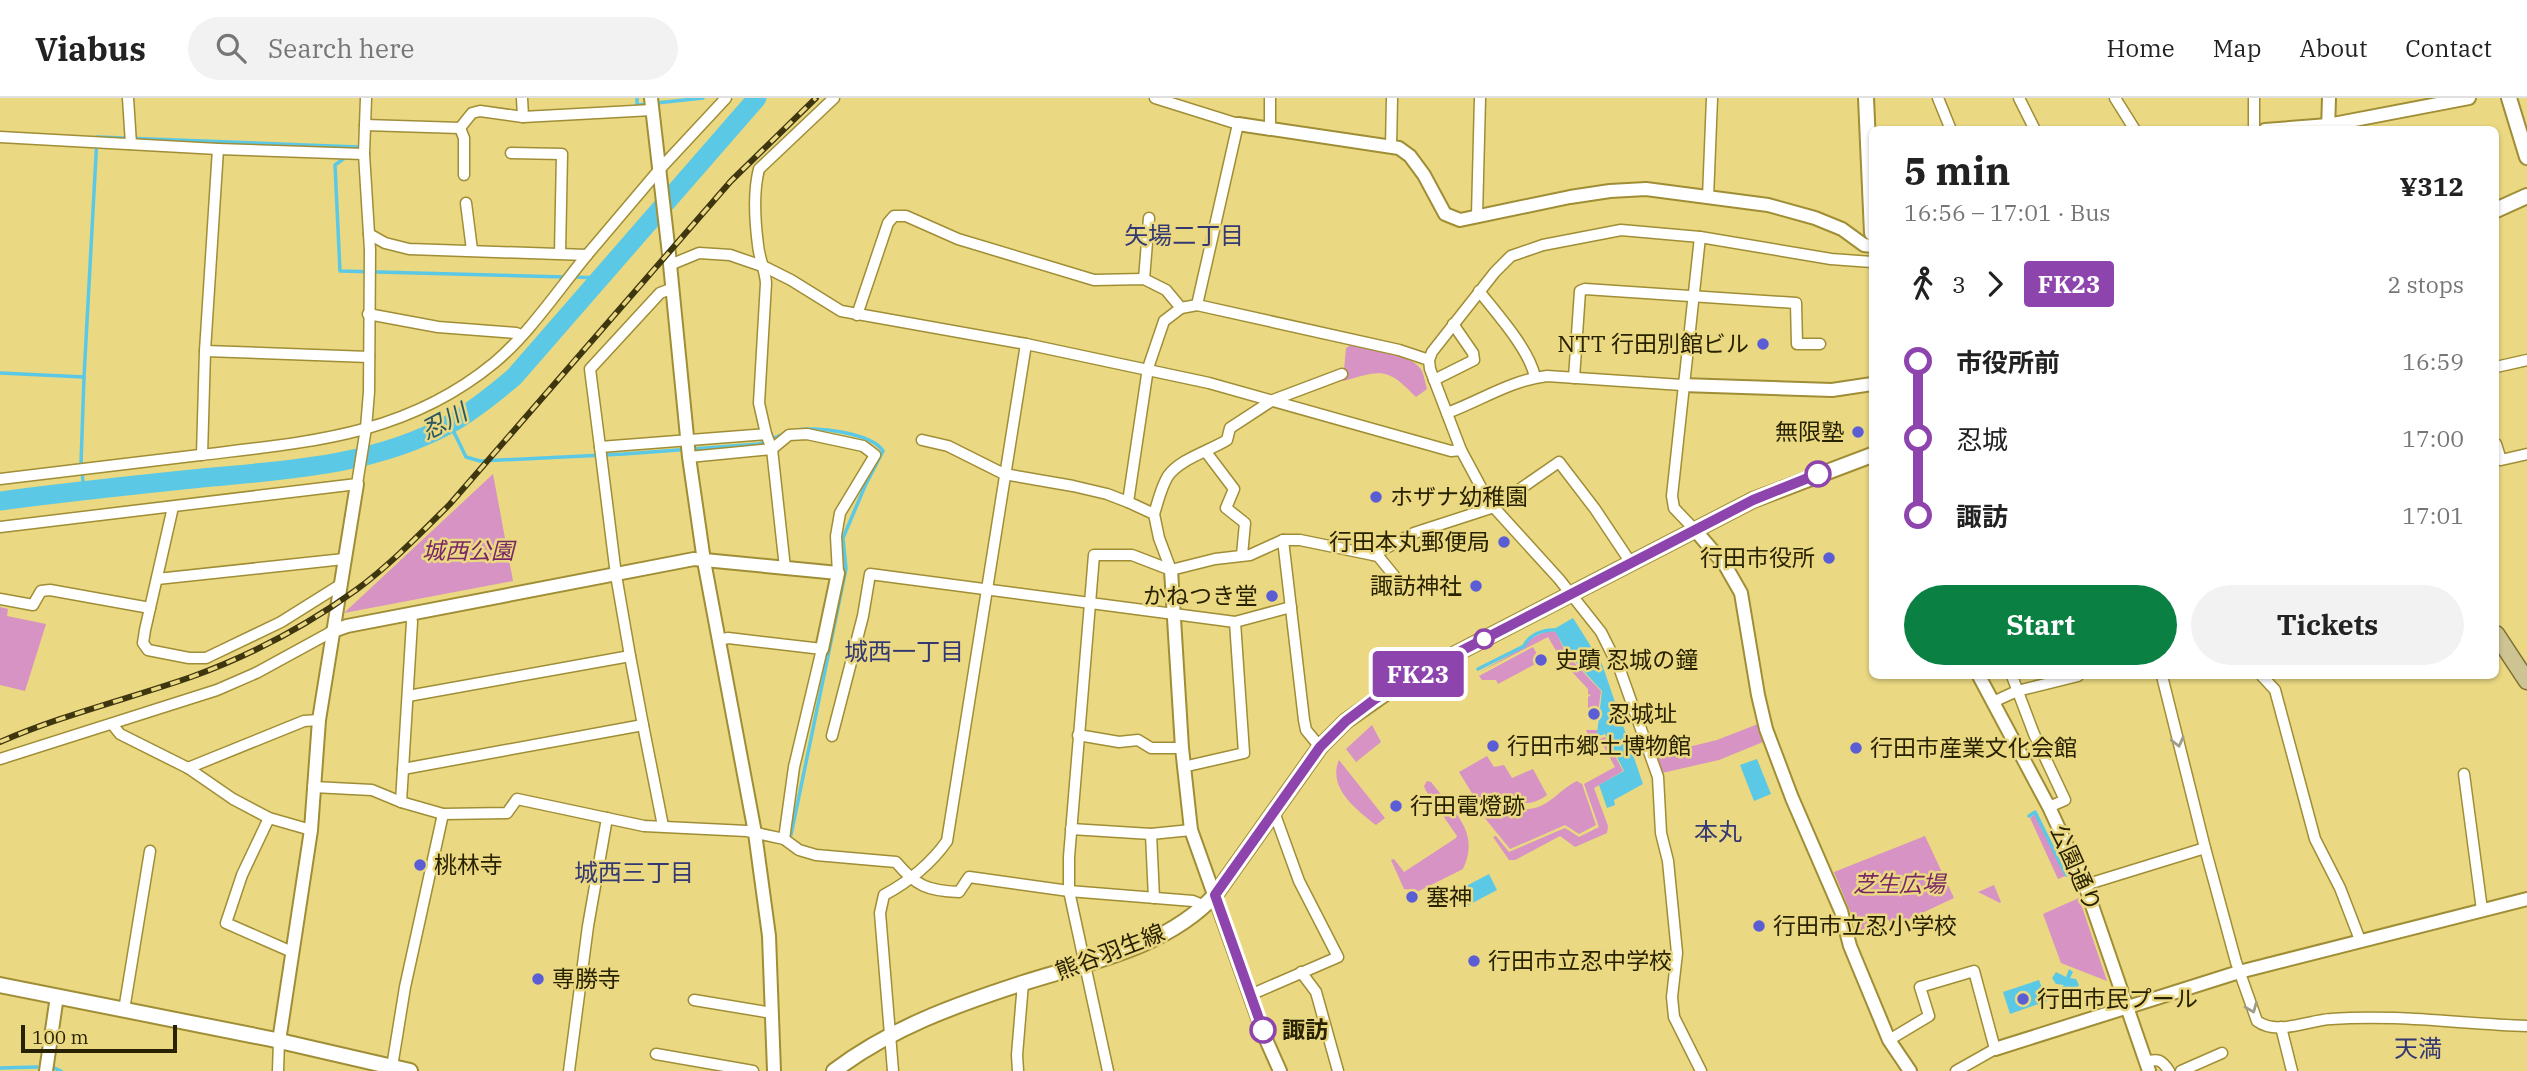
<!DOCTYPE html>
<meta charset="utf-8">
<style>
:root{--surface:#fff;--page:#f2f2f2;--text:#222;--muted:#767676;--line:#e0e0e0;--accent:#0b8043}
body{margin:0;font-family:"IBM Plex Serif","Noto Sans JP",serif;background:var(--page);color:var(--text);height:100vh;display:flex;flex-direction:column;font-size:26px;white-space:nowrap}
*{box-sizing:border-box;margin:0}
p{font-size:23px;color:var(--muted)}
.icon{flex:none;width:38px;height:38px;fill:none;stroke:currentColor;stroke-width:2;stroke-linecap:round;stroke-linejoin:round}
.map{position:relative;flex:1;overflow:hidden}
.drawer{position:absolute;left:1869px;top:28px;width:630px;height:553px;display:flex;flex-direction:column;background:var(--surface);border-radius:10px;box-shadow:0 2px 5px #0004}
.drawer>*{flex:none}
.badge{padding:0 14px;border-radius:5px;font-size:24px;line-height:46px}
.scale{position:absolute;left:21px;bottom:18px;width:156px;box-sizing:border-box;padding-left:7px;border:4px solid #292200;border-top:0;font-size:19px;line-height:24px;white-space:nowrap;color:#292200;-webkit-text-stroke:5px #ead882;paint-order:stroke}
.map>.badge{position:absolute;translate:-50% -50%;box-shadow:0 0 0 4px #fff}
.legs{display:flex;align-items:center;gap:10px;height:77px;padding:0 35px;font-size:23px}
.legs p{margin-inline-start:auto}
.summary{display:flex;align-items:center;justify-content:space-between;height:119px;padding:0 35px}
h1{font-size:38px;font-weight:800;line-height:52px}
.button{display:flex;gap:14px;margin-top:auto;padding:14px 35px}
.button a{flex:1;height:80px;border-radius:42px;background:var(--accent);color:#fff;font-size:28px;font-weight:800;line-height:80px;text-align:center}
.button a+a{background:var(--page);color:var(--text)}
ul{padding:0 35px;list-style:none}
li{display:flex;align-items:center;gap:24px;height:77px;font-size:26px}
li i{display:grid;place-items:center;width:10px;height:100%;margin:0 9px;background:currentColor}
li i::after{content:'';width:18px;height:18px;margin:-9px;border:5px solid;border-radius:50%;background:var(--surface)}
li p{margin-inline-start:auto}
li:first-child i{background:linear-gradient(#0000 50%,currentColor 0)}
li:last-child i{background:linear-gradient(currentColor 50%,#0000 0)}
header{display:flex;align-items:center;gap:42px;box-sizing:border-box;height:98px;padding:0 35px;background:var(--surface);border-bottom:2px solid var(--line)}
header strong{font-size:33px}
nav{display:flex;gap:38px;margin-inline-start:auto;font-size:24px}
.search{width:490px;height:63px;background:var(--page);display:flex;align-items:center;gap:18px;box-sizing:border-box;padding:0 24px;border-radius:38px;color:var(--muted);font-size:26px}
.map>svg:first-child{display:block}
</style>
<header>
<strong>Viabus</strong>
<div class="search"><svg class="icon" aria-label="search" viewBox="0 0 24 24"><circle cx="10" cy="10" r="6"/><path d="M15 15l6 6"/></svg>Search here</div>
<nav><a>Home</a><a>Map</a><a>About</a><a>Contact</a></nav>
</header>
<div class="map">
<svg width="2527" height="973" viewBox="0 0 2527 973">
<rect width="100%" height="100%" fill="#ead882"/>
<g fill="#d693c3">
<path d="M1351,247C1368,251 1408,255 1420,270C1424,275 1425,285 1427,291L1416,299C1387,269 1382,272 1343,283L1346,250Z"/>
<polygon points="493,376 513,483 344,515"/>
<polygon points="0,509 8,511 7,518 46,526 25,593 0,587"/>
<polygon points="1547,533 1556,534 1566,556 1601,593 1598,614 1588,613 1588,599 1591,597 1588,596 1588,591 1562,563 1548,539 1478,575 1524,549 1528,542"/>
<polygon points="1533,549 1541,563 1498,586 1496,582 1482,582 1479,578"/>
<polygon points="1758,626 1763,644 1719,662 1662,675 1656,657 1717,642"/>
<polygon points="1372,627 1381,644 1356,664 1346,651"/>
<polygon points="1586,632 1597,632 1599,641 1605,639 1623,673 1594,690 1608,728 1607,735 1575,749 1560,738 1515,762 1509,762 1493,739 1496,738 1509,754 1565,730 1579,739 1599,729 1584,686 1615,669 1603,647 1594,650 1592,646 1594,643 1591,643"/>
<path d="M1487,658L1494,669L1504,667L1512,680L1533,671L1547,697C1522,716 1506,694 1481,706L1478,705L1459,674Z"/>
<path d="M1339,662L1385,720L1376,727C1357,712 1327,690 1339,662Z"/>
<path d="M1427,683L1431,684C1453,713 1481,734 1463,771L1419,793L1404,791L1391,762L1394,761L1404,774L1456,740L1457,738L1426,693L1424,688Z"/>
<path d="M1577,683L1582,686L1596,727L1579,736L1565,727L1510,751L1484,719L1501,707C1511,707 1519,712 1529,711C1548,710 1560,691 1577,683Z"/>
<polygon points="2035,716 2065,778 2058,781 2030,720"/>
<polygon points="1925,738 1954,800 1892,829 1888,821 1858,833 1834,774"/>
<polygon points="1994,787 2001,804 2000,805 1978,794"/>
<polygon points="2079,800 2107,883 2061,865 2043,816"/>
</g>
<g fill="#5bc9e6">
<polygon points="1573,520 1602,566 1643,686 1614,702 1615,707 1607,710 1599,687 1624,673 1605,636 1599,638 1597,636 1602,593 1567,555 1554,531"/>
<polygon points="1757,661 1771,696 1754,703 1740,667"/>
<polygon points="1489,776 1497,792 1463,810 1455,794"/>
<polygon points="2069,871 2073,874 2070,880 2076,881 2079,887 2074,892 2073,903 2065,907 2058,899 2058,894 2064,887 2056,886 2052,880 2056,874 2066,879"/>
<polygon points="2039,882 2047,903 2010,916 2003,894"/>
</g>
<g fill="none" stroke-linecap="round" stroke-linejoin="round">
<g stroke="#5bc9e6" stroke-width="3.5">
<polyline points="637,0 637,7 703,0"/>
<polyline points="346,59 335,67 340,173 566,179"/>
<polyline points="573,179 603,180"/>
<polyline points="0,275 84,279"/>
<polyline points="450,326 466,359 480,363 624,356 759,346 786,335"/>
<polyline points="84,392 81,366 84,279 97,39 358,49 352,54"/>
<path d="M1478,571L1524,548C1529,537 1543,531 1555,532"/>
<polyline points="2029,718 2035,714 2066,777"/>
<path d="M791,737L846,471L843,440L865,388L883,353C872,335 813,327 793,333"/>
<polyline points="50,968 61,973"/>
<polyline points="0,970 37,969"/>
</g>
<path stroke="#5bc9e6" stroke-width="19" d="M0,403C67,394 134,387 202,380C286,372 373,368 450,326C473,313 494,296 514,279L757,0"/>
<defs>
<g id="minor">
<polyline points="128,0 131,46"/>
<polyline points="522,0 523,19 652,12"/>
<polyline points="1155,0 1238,26 1197,207"/>
<polyline points="1938,0 1951,32"/>
<polyline points="2019,0 2035,32"/>
<polyline points="2115,0 2135,32"/>
<polyline points="2254,0 2254,32"/>
<polyline points="365,27 460,30 472,15 480,13 523,19"/>
<polyline points="460,30 464,40 464,77"/>
<polyline points="1270,32 1270,0"/>
<polyline points="0,39 218,51 364,56"/>
<polyline points="1391,49 1392,0"/>
<polyline points="218,51 205,253 369,259"/>
<polyline points="511,55 562,56 560,155"/>
<polyline points="1708,100 1712,0"/>
<polyline points="466,105 472,152"/>
<polyline points="1477,118 1480,0"/>
<polyline points="369,136 385,145 409,151 587,157 659,72 726,0"/>
<polyline points="670,167 699,155 730,157 765,169 791,182 841,213 1026,246"/>
<polyline points="1144,181 1149,120"/>
<path d="M1479,193C1497,216 1529,251 1535,279"/>
<polyline points="368,216 438,229 516,235 521,237"/>
<polyline points="857,217 888,125 894,118 906,118 958,141 1094,182 1144,181 1166,192 1181,210"/>
<polyline points="2496,269 2527,262"/>
<polyline points="1574,280 1580,193 1585,191 1796,205 1797,246 1820,246"/>
<polyline points="1434,282 1474,262 1473,255 1453,226"/>
<path d="M1447,315C1480,303 1511,282 1547,278L1682,287"/>
<polyline points="766,336 772,351 789,337 807,336 863,348 875,357 840,415 836,438 838,475"/>
<polyline points="922,342 948,348 1004,376 1073,388 1107,396 1128,404"/>
<polyline points="2496,346 2501,362 2527,356"/>
<polyline points="600,349 590,271 660,195 673,190"/>
<polyline points="1206,354 1234,391 1226,410 1245,425 1242,457"/>
<polyline points="202,357 205,253"/>
<polyline points="689,359 772,351 785,470"/>
<path d="M0,381C67,373 133,365 200,357C309,344 405,338 494,265C529,236 558,192 587,157"/>
<polyline points="173,409 145,532 143,545 148,552 189,560 206,560 281,524 340,487"/>
<path d="M1154,416C1158,404 1161,389 1168,378C1180,361 1209,353 1227,342L1230,330L1273,302L1342,276"/>
<polyline points="0,429 357,386 366,330 369,294 370,152 364,56 366,0"/>
<polyline points="1695,432 1674,410 1672,398 1700,139"/>
<polyline points="1283,442 1304,622 1306,632 1320,649"/>
<polyline points="1373,457 1414,435 1494,409 1559,364 1595,411 1631,465"/>
<polyline points="1396,480 1378,458 1300,442 1283,442 1250,457 1215,461 1171,472 1159,440 1154,416 1128,404 1148,270 1164,223 1181,210 1197,207 1399,252 1429,262"/>
<polyline points="157,481 344,461"/>
<polyline points="0,501 33,507 41,493 50,492 150,510"/>
<polyline points="719,542 728,540 822,551 794,669 784,741"/>
<path d="M630,558L616,477L600,349L766,336L759,305L766,185C765,171 759,160 758,147C755,124 753,94 759,71L834,0"/>
<polyline points="2012,578 2034,636 2065,702 2049,709"/>
<path d="M2162,578L2205,750L2236,864L2257,923C2277,938 2309,922 2331,921C2396,916 2462,926 2527,928"/>
<polyline points="2262,578 2275,592 2315,741 2340,790 2360,842"/>
<polyline points="408,598 630,558 643,627"/>
<polyline points="1993,604 2017,593 2078,578"/>
<polyline points="112,626 120,636 188,670 233,701 269,720 311,732"/>
<polyline points="1078,637 1119,644 1138,642 1151,650 1182,650"/>
<polyline points="832,638 863,518 870,476 1235,524 1291,509"/>
<polyline points="0,661 217,592 256,575 333,533"/>
<polyline points="1183,669 1244,655 1235,524"/>
<polyline points="188,670 304,623 319,622"/>
<polyline points="403,671 643,627 663,728"/>
<polyline points="2464,676 2482,812"/>
<path d="M313,689L372,692L401,704L443,716L507,715L517,701L644,728L747,733L784,741L799,752L816,757L896,764C916,788 928,793 959,794L969,779L1069,793L1193,803L1205,808"/>
<polyline points="401,704 412,524 410,516"/>
<polyline points="269,720 242,777 226,825 292,854"/>
<polyline points="1071,731 1151,736 1191,732"/>
<polyline points="1151,736 1154,800"/>
<polyline points="2085,787 2205,750"/>
<polyline points="1301,874 1316,894 1338,973"/>
<polyline points="1250,897 1338,859 1299,783 1274,714"/>
<polyline points="694,902 772,915"/>
<polyline points="124,912 150,753"/>
<polyline points="2281,929 2292,973"/>
<polyline points="1889,942 1929,918 1920,889 1974,873 1995,951 1956,973"/>
<polyline points="656,956 753,973"/>
<path d="M2145,964C2158,960 2162,962 2169,973"/>
<polyline points="392,969 405,889 443,716"/>
<polyline points="278,973 279,943"/>
<polyline points="569,973 588,828 607,720"/>
<path d="M893,973L880,815L884,797C910,783 930,767 947,743L1026,246L1209,285L1451,353L1461,352"/>
<polyline points="1018,973 1017,957 1023,885"/>
<polyline points="1108,973 1069,793 1069,759 1094,457 1132,457 1171,472"/>
<polyline points="1701,973 1674,919 1672,899 1677,855 1668,763 1661,735 1658,679 1620,572 1601,534 1559,481 1489,404 1461,352 1430,271 1429,262 1432,254 1495,174 1511,158 1543,147 1621,132 1700,139 1831,161 1872,164"/>
<polyline points="2181,973 2222,955"/>
</g>
<g id="tertiary">
<polyline points="651,0 669,156 689,359 704,463 755,735 769,838 774,973"/>
<polyline points="1238,26 1399,50 1410,58 1424,77 1445,116 1460,122 1570,99 1610,93 1646,91 1768,107 1815,120 1842,131 1864,147 1872,148"/>
<polyline points="2265,32 2328,27 2469,0"/>
<polyline points="2328,32 2329,0"/>
<polyline points="1682,287 1832,292 1872,286"/>
<polyline points="1695,432 1725,467 1741,495 1758,597 1766,631 1792,700 1841,813 1850,848 1889,942 1910,973"/>
<polyline points="1171,472 1182,650 1191,732 1264,937 1280,973"/>
<polyline points="333,533 347,528 694,461 838,475 822,551"/>
<polyline points="1979,578 2049,709 2085,787 2149,973"/>
<polyline points="279,943 311,732 319,622 357,386"/>
<polyline points="1995,951 2239,874 2527,801"/>
<polyline points="46,973 57,898"/>
</g>
<g id="secondary">
<polyline points="1866,0 1872,135"/>
<polyline points="2509,0 2527,59"/>
<polyline points="2496,112 2527,98"/>
<polyline points="0,887 271,941 410,973"/>
<path d="M834,973C891,930 955,907 1023,885C1089,864 1166,850 1215,797L1320,649L1346,623L1403,583L1753,402L1872,357"/>
</g>
<polyline id="primary" points="2496,536 2527,583"/>
</defs>
<use href="#minor" stroke="#a08e36" stroke-width="13"/>
<use href="#tertiary" stroke="#a08e36" stroke-width="16"/>
<use href="#secondary" stroke="#a08e36" stroke-width="18"/>
<use href="#primary" stroke="#7f7131" stroke-width="19"/>
<use href="#minor" stroke="#fff" stroke-width="10"/>
<use href="#tertiary" stroke="#fff" stroke-width="12"/>
<use href="#secondary" stroke="#fff" stroke-width="14"/>
<use href="#primary" stroke="#cec493" stroke-width="16"/>
<defs>
<path id="rail" d="M0,644C62,617 128,601 191,579C249,558 306,528 356,492C390,467 420,436 450,406L731,83L816,0"/>
</defs>
<use href="#rail" stroke="#3e360e" stroke-width="6"/>
<use href="#rail" stroke="#ead882" stroke-width="3.5" stroke-dasharray="10" stroke-linecap="butt"/>
</g>
<defs><path id="oneway-chevron" d="M-2-3.5L2.5 0L-2 3.5" fill="none" stroke-width="1.6" stroke-linecap="round" stroke-linejoin="round" transform="scale(1.75)"/></defs>
<g stroke="#9f9c8c">
<use href="#oneway-chevron" transform="translate(2178 644) rotate(76)"/>
<use href="#oneway-chevron" transform="translate(2252 910) rotate(68)"/>
</g>
<g fill="none" stroke-linecap="round" stroke-linejoin="round">
<defs>
<polyline id="line-1" points="1263,932 1215,797 1320,649 1346,623 1375,601 1403,583 1753,402 1818,376"/>
</defs>
<use href="#line-1" stroke="#fff" stroke-width="16"/>
<use href="#line-1" stroke="#8e44ad" stroke-width="10"/>
</g>
<g fill="#5b5dd5" stroke="#ead882" stroke-width="2.5">
<circle cx="1763" cy="246" r="7"/>
<circle cx="1858" cy="334" r="7"/>
<circle cx="1376" cy="399" r="7"/>
<circle cx="1504" cy="444" r="7"/>
<circle cx="1829" cy="460" r="7"/>
<circle cx="1476" cy="488" r="7"/>
<circle cx="1272" cy="498" r="7"/>
<circle cx="1541" cy="562" r="7"/>
<circle cx="1594" cy="616" r="7"/>
<circle cx="1493" cy="648" r="7"/>
<circle cx="1856" cy="650" r="7"/>
<circle cx="1396" cy="708" r="7"/>
<circle cx="420" cy="767" r="7"/>
<circle cx="1412" cy="799" r="7"/>
<circle cx="1759" cy="828" r="7"/>
<circle cx="1474" cy="863" r="7"/>
<circle cx="538" cy="881" r="7"/>
<circle cx="2023" cy="901" r="7"/>
</g>
<g fill="#fff" stroke="#8e44ad" stroke-width="3.5">
<circle cx="1818" cy="376" r="12"/>
<circle cx="1484" cy="541" r="9"/>
<circle cx="1263" cy="932" r="12"/>
</g>
<g text-anchor="middle" stroke-width="5" stroke-linejoin="round" paint-order="stroke">
<g font-size="23" fill="#292200" stroke="#ead882" text-anchor="start">
<text x="1749" y="254" text-anchor="end">NTT 行田別館ビル</text>
<text x="1844" y="342" text-anchor="end">無限塾</text>
<text x="1390" y="407">ホザナ幼稚園</text>
<text x="1490" y="452" text-anchor="end">行田本丸郵便局</text>
<text x="1815" y="468" text-anchor="end">行田市役所</text>
<text x="1462" y="496" text-anchor="end">諏訪神社</text>
<text x="1258" y="506" text-anchor="end">かねつき堂</text>
<text x="1555" y="570">史蹟 忍城の鐘</text>
<text x="1608" y="624">忍城址</text>
<text x="1507" y="656">行田市郷土博物館</text>
<text x="1870" y="658">行田市産業文化会館</text>
<text x="1410" y="716">行田電燈跡</text>
<text x="434" y="775">桃林寺</text>
<text x="1426" y="807">塞神</text>
<text x="1773" y="836">行田市立忍小学校</text>
<text x="1488" y="871">行田市立忍中学校</text>
<text x="552" y="889">専勝寺</text>
<text x="2037" y="909">行田市民プール</text>
</g>
<g font-size="23" font-style="italic" fill="#782666" stroke="#ead882">
<text x="468" y="461">城西公園</text>
<text x="1899" y="794">芝生広場</text>
</g>
<g font-size="23" fill="#292200" stroke="#ead882">
<text transform="translate(2076 770) rotate(66)" y="8">公園通り</text>
<text transform="translate(1110 854) rotate(-21)" y="8">熊谷羽生線</text>
</g>
<g font-size="23" font-weight="bold" fill="#292200" stroke="#ead882" text-anchor="start">
<text x="1282" y="940">諏訪</text>
</g>
<g font-size="24" fill="#343873" stroke="#ead882">
<text x="1184" y="146">矢場二丁目</text>
<text x="904" y="562">城西一丁目</text>
<text x="1718" y="742">本丸</text>
<text x="634" y="783">城西三丁目</text>
<text x="2418" y="959">天満</text>
</g>
<g font-size="24" font-style="italic" fill="#285764" stroke="#ead882">
<text transform="translate(444 324) rotate(-28)" y="8">忍川</text>
</g>
</g>
</svg>
<div class="scale">100 m</div>
<b class="badge" style="left:1418px;top:576px;background:#8e44ad;color:#fff">FK23</b>
<section class="drawer">
<div class="summary"><div><h1>5 min</h1><p>16:56 – 17:01 · Bus</p></div><b>¥312</b></div>
<div class="legs"><svg class="icon" aria-label="walk" viewBox="0 0 24 24"><circle cx="13" cy="4" r="2"/><path d="M13 8l-2 6 4 7M11 14l-3 7M7 12l3-4h3l4 4"/></svg>3<svg class="icon" aria-label="forward" viewBox="0 0 24 24"><path d="M9 5l7 7-7 7"/></svg><b class="badge" style="background:#8e44ad;color:#fff">FK23</b><p>2 stops</p></div>
<ul>
<li><i style="color:#8e44ad"></i><b>市役所前</b><p>16:59</p></li>
<li><i style="color:#8e44ad"></i><span>忍城</span><p>17:00</p></li>
<li><i style="color:#8e44ad"></i><b>諏訪</b><p>17:01</p></li>
</ul>
<div class="button"><a>Start</a><a>Tickets</a></div>
</section>
</div>
